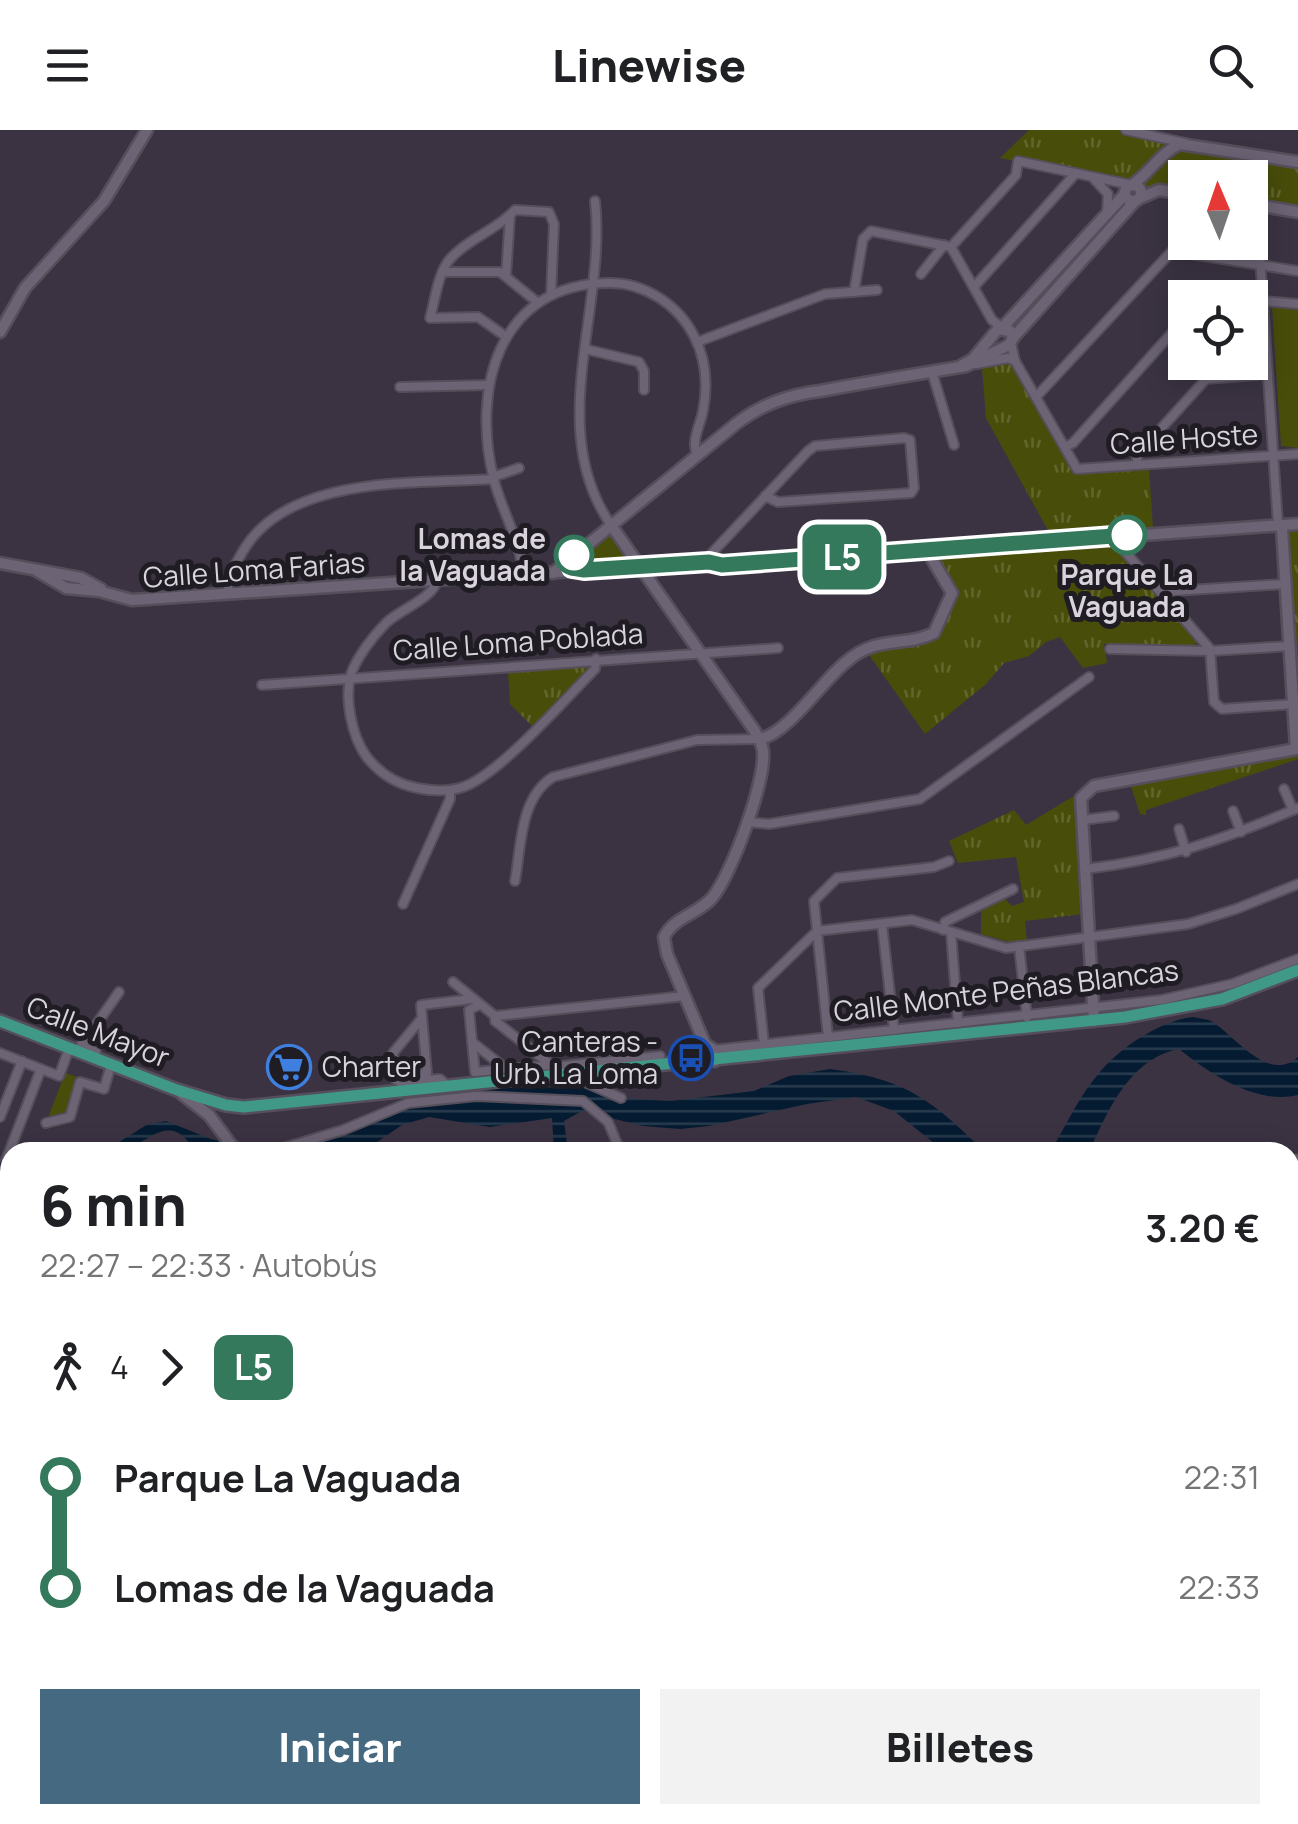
<!DOCTYPE html>
<html lang="es">
<meta charset="utf-8">
<style>
:root{--surface:#fff;--page:#f2f2f2;--text:#202124;--muted:#757577;--accent:#466982}
body{margin:0;font-family:Manrope,sans-serif;background:var(--page);color:var(--text);height:100vh;display:flex;flex-direction:column;font-size:38px;white-space:nowrap}
*{box-sizing:border-box;margin:0}
p{font-size:32px;color:var(--muted)}
.icon{flex:none;width:55px;height:55px;fill:none;stroke:currentColor;stroke-width:2;stroke-linecap:round;stroke-linejoin:round}
.map{position:relative;flex:1;overflow:hidden}
.side{position:absolute;left:0px;top:1012px;width:1300px;height:682px;display:flex;flex-direction:column;background:var(--surface);border-radius:30px 30px 0 0;box-shadow:0 5px 25px #0003}
.side>*{flex:none}
.badge{padding:0 20px;border-radius:15px;font-size:35px;line-height:65px}
.needle{width:65px;rotate:358deg}
.controls{position:absolute;left:1168px;top:30px;display:grid;gap:20px}
.controls a{display:grid;place-items:center;width:100px;height:100px;border-radius:0px;background:var(--surface);box-shadow:0 5px 25px #0003;font-size:50px}
.map>.badge{position:absolute;translate:-50% -50%;box-shadow:0 0 0 5px #fff}
.legs{display:flex;align-items:center;gap:15px;height:110px;padding:0 40px;font-size:32px}
.legs p{margin-inline-start:auto}
.headline{display:flex;align-items:center;justify-content:space-between;height:170px;padding:0 40px}
h1{font-size:55px;font-weight:800;line-height:75px}
.button{display:flex;gap:20px;margin-top:auto;padding:20px 40px}
.button a{flex:1;height:115px;border-radius:0px;background:var(--accent);color:#fff;font-size:40px;font-weight:800;line-height:115px;text-align:center}
.button a+a{background:var(--page);color:var(--text)}
ul{padding:0 40px;list-style:none}
li{display:flex;align-items:center;gap:35px;height:110px;font-size:38px}
li i{display:grid;place-items:center;width:15px;height:100%;margin:0 12px;background:currentColor}
li i::after{content:'';width:25px;height:25px;margin:-12px;border:8px solid;border-radius:50%;background:var(--surface)}
li p{margin-inline-start:auto}
li:first-child i{background:linear-gradient(#0000 50%,currentColor 0)}
li:last-child i{background:linear-gradient(currentColor 50%,#0000 0)}
header{display:flex;justify-content:space-between;align-items:center;height:130px;padding:0 40px;background:var(--surface);font-size:45px;font-weight:800}
.map>svg:first-child{display:block}
</style>
<header><svg class="icon" aria-label="menu" viewBox="0 0 24 24"><path d="M4 6h16M4 12h16M4 18h16"/></svg>Linewise<svg class="icon" aria-label="search" viewBox="0 0 24 24"><circle cx="10" cy="10" r="6"/><path d="M15 15l6 6"/></svg></header>
<div class="map">
<svg width="1298" height="1694" viewBox="0 0 1298 1694">
<defs>
<pattern id="grass-tufts" width="24" height="20" patternUnits="userSpaceOnUse" patternTransform="scale(2.5)"><rect width="24" height="20" fill="#484d0a"/><path d="M3 7l-1-3M5 7V3M7 7l1-3M15 17l-1-3M17 17v-4M19 17l1-3" fill="none" stroke="#62662d"/></pattern>
<pattern id="forest-firs" width="22" height="20" patternUnits="userSpaceOnUse" patternTransform="scale(2.5)"><rect width="22" height="20" fill="#6d7422"/><path d="M5 1l3.5 6h-7zM16 11l3.5 6h-7z" fill="#595c30"/></pattern>
<pattern id="water-rules" width="6" height="5" patternUnits="userSpaceOnUse" patternTransform="scale(2.5)"><rect width="6" height="5" fill="#051b31"/><path d="M0 2.5h6" fill="none" stroke="#293b4e"/></pattern>
</defs>
<rect width="100%" height="100%" fill="#3b3342"/>
<g fill="url(#grass-tufts)">
<polygon points="1029,0 1126,0 1298,32 1298,82 1250,74 1250,48 1185,48 1185,64 1000,28"/>
<polygon points="1011,233 1074,343 1149,338 1153,398 1050,404 986,288 982,237"/>
<polygon points="1290,401 1298,401 1298,561 1286,406"/>
<polygon points="1112,413 1197,511 1194,516 1104,514 1107,533 1083,538 1060,507 1046,512 1029,526 1004,533 986,554 925,604 867,522 938,503 955,467 936,426 938,423"/>
<polygon points="583,534 587,536 586,544 533,597 510,574 508,542 510,539 563,538"/>
<polygon points="1281,625 1298,626 1298,629 1146,680 1146,685 1140,684 1130,653"/>
<polygon points="1077,664 1083,784 1025,791 1027,812 1013,813 981,804 981,779 1004,768 1012,776 1024,772 1016,727 958,733 949,711 1014,680 1026,695"/>
</g>
<polygon fill="url(#forest-firs)" points="1010,1685 1155,1685 1163,1694 1001,1694"/>
<g fill="#484d0a">
<polygon points="1272,176 1298,180 1298,318 1281,316"/>
<polygon points="608,404 612,406 625,429 582,432 580,428"/>
<polygon points="65,943 81,948 70,987 46,993"/>
</g>
<g fill="url(#water-rules)">
<path d="M1193,887C1194,887 1208,890 1209,890C1233,902 1267,955 1298,927V965C1256,975 1210,944 1179,919C1129,929 1108,981 1089,1022H1050C1065,998 1077,970 1095,948C1116,920 1158,891 1193,887Z"/>
<path d="M830,939C906,949 932,970 985,1022H945L894,981L856,967L807,974L709,996L680,999L643,996L582,981L564,991L568,1022H554L552,988L490,997L429,987L402,995L373,1015L332,1022H195C170,976 145,1017 120,1022C114,1024 109,1022 103,1022L148,994L166,991L211,1009L264,1022L342,998L399,973L400,966L559,949L587,953L621,968L670,971L754,961L789,946Z"/>
</g>
<g fill="none" stroke-linecap="round" stroke-linejoin="round">
<defs>
<g id="street">
<polyline points="1126,0 1185,13"/>
<polyline points="1093,48 1108,64 1107,82"/>
<path d="M595,71C607,178 544,298 611,395"/>
<polyline points="1261,76 1258,98 1278,395"/>
<polyline points="951,117 1016,45 1018,31 1132,55"/>
<polyline points="951,117 992,190 1001,197"/>
<polyline points="444,142 500,142 537,172"/>
<polyline points="921,144 944,115"/>
<polyline points="506,146 510,86"/>
<polyline points="974,157 1076,43"/>
<polyline points="854,162 863,109 871,101 951,117"/>
<polyline points="1263,171 1298,174"/>
<path d="M505,206L478,187L430,188C435,171 438,141 451,128C469,108 497,100 515,80L549,82L554,94L551,165"/>
<polyline points="697,212 825,164 877,160"/>
<polyline points="1011,213 1015,231 1077,339 1298,324"/>
<polyline points="585,219 639,232 644,241 644,260"/>
<polyline points="976,234 1008,228 1015,231"/>
<polyline points="932,242 954,315"/>
<polyline points="400,257 489,255"/>
<polyline points="1036,267 1172,121 1298,141"/>
<polyline points="1065,317 1073,313 1179,195 1185,194"/>
<polyline points="1137,335 1137,325 1206,249 1268,244"/>
<polyline points="493,347 519,338"/>
<polyline points="1120,406 1121,417 1210,519 1214,572 1222,579 1294,574 1298,571"/>
<polyline points="709,432 711,424 808,321 815,316 904,308 910,310 914,358 911,363 778,372 765,366"/>
<path d="M523,445C521,411 502,382 494,350C471,259 498,154 608,153C643,152 678,174 694,206C706,229 708,255 703,281C700,296 691,310 697,325"/>
<path d="M437,450C434,468 399,480 386,493C373,506 357,527 351,544C344,569 352,606 366,626C379,643 396,654 417,658C432,661 448,662 463,657C499,645 565,569 595,539L596,529"/>
<path d="M228,464C227,447 235,435 243,421C288,344 417,354 494,349"/>
<polyline points="1166,468 1173,461 1285,454"/>
<polyline points="1110,519 1210,521 1290,516"/>
<polyline points="262,555 778,518"/>
<polyline points="1284,659 1293,680"/>
<polyline points="1233,681 1241,702"/>
<polyline points="1082,690 1114,686"/>
<polyline points="748,692 769,694 920,669 1089,547"/>
<polyline points="1179,699 1186,722"/>
<path d="M1085,739C1165,730 1225,709 1298,678"/>
<path d="M515,751C521,717 520,667 553,647L697,610L759,609"/>
<polyline points="403,774 450,669 450,660"/>
<polyline points="882,794 894,900"/>
<polyline points="943,800 945,792 1013,759"/>
<polyline points="951,802 958,893"/>
<polyline points="1019,816 1027,887"/>
<polyline points="453,852 495,886 495,891 551,935"/>
<polyline points="479,875 469,880 475,942 551,935"/>
<polyline points="495,886 685,866"/>
<polyline points="422,888 393,923 396,950 399,952 440,949 449,957"/>
<polyline points="828,907 814,771 837,748 934,737 949,731"/>
<polyline points="472,912 506,939"/>
<polyline points="764,914 758,858 817,801 912,790 1006,818 1188,794 1236,779 1298,754"/>
<polyline points="81,915 96,922"/>
<polyline points="714,920 1161,870 1232,854 1298,829"/>
<polyline points="77,922 119,862"/>
<polyline points="0,923 59,946 69,919"/>
<polyline points="553,937 660,926"/>
<polyline points="586,943 587,953 621,968"/>
<polyline points="394,946 427,943 421,875 472,869"/>
<polyline points="0,987 22,931"/>
<polyline points="46,993 70,987 80,952 104,959 111,935"/>
<polyline points="232,1016 252,1022"/>
<polyline points="156,1022 201,1018 208,1022"/>
<polyline points="270,1022 343,1000 408,973 476,966 583,971 608,992 619,1018 624,1022"/>
<polyline points="6,1030 41,939"/>
<polyline points="1290,1032 1298,1029"/>
<polyline points="0,1135 10,1140"/>
<polyline points="0,1189 10,1179"/>
<polyline points="0,1378 3,1369 10,1372"/>
<polyline points="0,1534 10,1535"/>
<polyline points="182,1685 187,1694"/>
<polyline points="661,1685 671,1694"/>
<polyline points="338,1694 342,1685"/>
<polyline points="544,1694 565,1685"/>
<polyline points="820,1694 824,1685"/>
<polyline points="911,1694 917,1685"/>
</g>
<g id="secondary">
<circle cx="1133" cy="63" r="8"/>
<path d="M1132,55C1150,43 1161,22 1180,14L1298,32"/>
<polyline points="1140,68 1159,60 1185,64"/>
<polyline points="1250,74 1298,82"/>
<polyline points="1002,198 1125,64"/>
<polyline points="0,202 25,158 104,71 147,0"/>
<polyline points="1013,208 1135,71"/>
<path d="M611,395L754,600C758,607 762,613 763,621C766,651 731,746 712,768C698,784 674,787 664,807L667,824L705,914L714,920L715,931"/>
<polyline points="0,433 81,448 101,459"/>
<polyline points="37,441 66,458 99,461 132,470 709,432 722,435 1298,394"/>
<path d="M553,443L737,293C763,274 788,265 820,261C869,252 917,244 966,236L1009,215L1013,208L1010,201L998,199L973,229L959,237"/>
<path d="M759,609C787,605 823,550 846,532C878,504 904,518 934,503L952,463L932,429L931,419"/>
<polyline points="1094,891 1081,668 1094,656 1296,619 1282,398 1278,395"/>
<polyline points="182,964 209,985 232,1016 209,1022"/>
<polyline points="0,1636 10,1641"/>
<polyline points="110,1685 130,1694"/>
<polyline points="467,1685 471,1694"/>
</g>
<polyline id="primary" points="0,891 177,960 226,975 244,977 1125,887 1222,869 1298,840"/>
</defs>
<use href="#street" stroke="#554f5b" stroke-width="12"/>
<use href="#secondary" stroke="#554f5b" stroke-width="15"/>
<use href="#primary" stroke="#554f5b" stroke-width="16"/>
<use href="#street" stroke="#6c6374" stroke-width="8"/>
<use href="#secondary" stroke="#6c6374" stroke-width="10"/>
<use href="#primary" stroke="#409887" stroke-width="11"/>
</g>
<g fill="none" stroke-linecap="round" stroke-linejoin="round">
<defs>
<polyline id="line-1" points="574,425 570,433 572,438 584,440 709,432 722,435 1127,405"/>
</defs>
<use href="#line-1" stroke="#fff" stroke-width="22"/>
<use href="#line-1" stroke="#34795c" stroke-width="15"/>
</g>
<defs>
<symbol id="bus-ring" viewBox="-11 -11 22 22"><circle r="9.5" fill="#201c23" stroke="#1a4fb4" stroke-width="1.5"/><path d="M-5-6H5V4H4V6H2V4H-2V6H-4V4H-5ZM-3.5-4V0h7V-4ZM-3.5 1.2v1.5H-2V1.2ZM2 1.2v1.5H3.5V1.2Z" fill="#1a4fb4"/></symbol>
<symbol id="supermarket-ring" viewBox="-11 -11 22 22"><circle r="9.5" fill="#201c23" stroke="#3f7fe0" stroke-width="1.5"/><path d="M-6-5.5h2.5l.6 2H6L4.5 2H-2.5L-4.4-4H-6ZM-1.5 3.2a1.3 1.3 0 1 0 .1 0ZM3 3.2a1.3 1.3 0 1 0 .1 0Z" fill="#3f7fe0"/></symbol>
</defs>
<g fill-rule="evenodd">
<use href="#bus-ring" x="666" y="903" width="50" height="50"/>
<use href="#supermarket-ring" x="264" y="912" width="50" height="50"/>
</g>
<g fill="#fff" stroke="#34795c" stroke-width="5">
<circle cx="1127" cy="405" r="18"/>
<circle cx="574" cy="425" r="18"/>
</g>
<g text-anchor="middle" stroke-width="10" stroke-linejoin="round" paint-order="stroke">
<g font-size="28" fill="#d8d3dd" stroke="#201c23">
<text transform="translate(1184 309) rotate(-4)" y="10">Calle Hoste</text>
<text transform="translate(254 440) rotate(-4)" y="10">Calle Loma Farias</text>
<text transform="translate(518 512) rotate(-4)" y="10">Calle Loma Poblada</text>
<text transform="translate(1006 861) rotate(-7)" y="10">Calle Monte Peñas Blancas</text>
<text transform="translate(98 902) rotate(21)" y="10">Calle Mayor</text>
</g>
<g font-size="28" font-weight="bold" fill="#d8d3dd" stroke="#201c23" text-anchor="end">
<text x="546" y="419">Lomas de<tspan x="546" dy="32">la Vaguada</tspan></text>
<text x="1127" y="455" text-anchor="middle">Parque La<tspan x="1127" dy="32">Vaguada</tspan></text>
</g>
<g font-size="28" fill="#d8d3dd" stroke="#201c23" text-anchor="end">
<text x="658" y="922">Canteras -<tspan x="658" dy="32">Urb. La Loma</tspan></text>
<text x="322" y="947" text-anchor="start">Charter</text>
</g>
</g>
</svg>
<div class="controls">
<a><svg class="needle" viewBox="-14 -14 28 28"><path d="M0-13l5 13h-10z" fill="#e53935"/><path d="M0 13l5-13h-10z" fill="#757577"/></svg></a>
<a><svg class="icon" aria-label="locate" viewBox="0 0 24 24"><circle cx="12" cy="12" r="6"/><path d="M12 2v4M12 18v4M2 12h4M18 12h4"/></svg></a>
</div>
<b class="badge" style="left:842px;top:427px;background:#34795c;color:#fff">L5</b>
<section class="side">
<div class="headline"><div><h1>6 min</h1><p>22:27 – 22:33 · Autobús</p></div><b>3.20 €</b></div>
<div class="legs"><svg class="icon" aria-label="walk" viewBox="0 0 24 24"><circle cx="13" cy="4" r="2"/><path d="M13 8l-2 6 4 7M11 14l-3 7M7 12l3-4h3l4 4"/></svg>4<svg class="icon" aria-label="forward" viewBox="0 0 24 24"><path d="M9 5l7 7-7 7"/></svg><b class="badge" style="background:#34795c;color:#fff">L5</b></div>
<ul>
<li><i style="color:#34795c"></i><b>Parque La Vaguada</b><p>22:31</p></li>
<li><i style="color:#34795c"></i><b>Lomas de la Vaguada</b><p>22:33</p></li>
</ul>
<div class="button"><a>Iniciar</a><a>Billetes</a></div>
</section>
</div>
